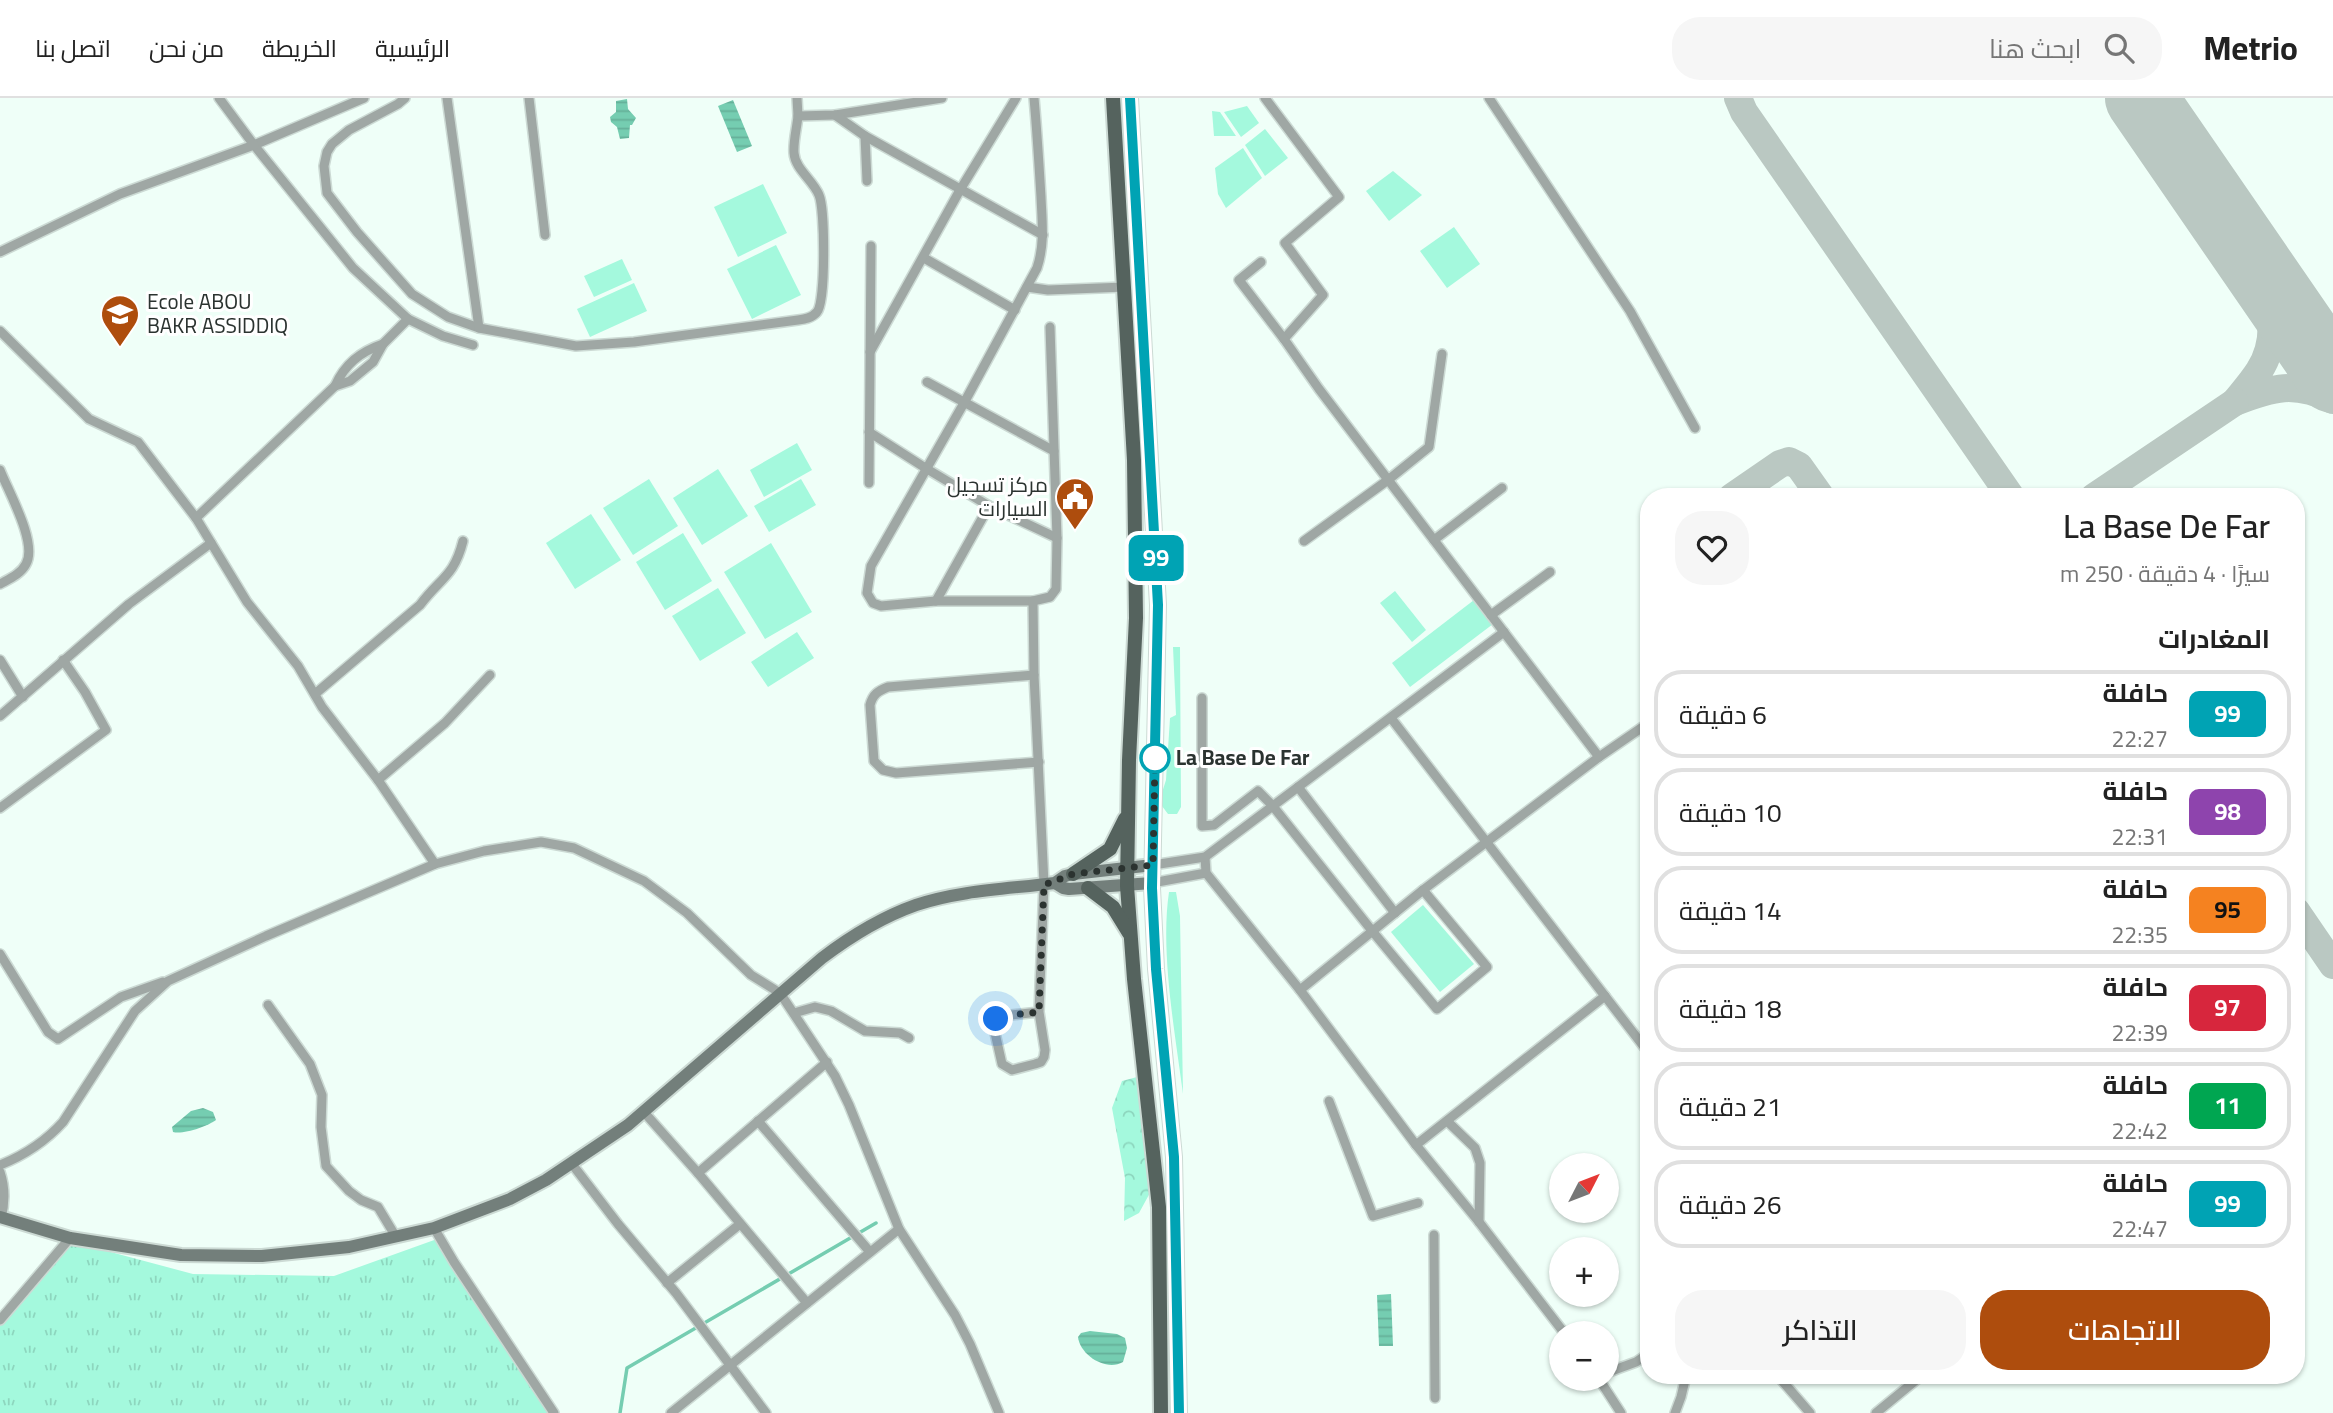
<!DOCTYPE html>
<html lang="ar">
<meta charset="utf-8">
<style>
:root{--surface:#fff;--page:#f6f6f6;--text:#222;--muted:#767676;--line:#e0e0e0;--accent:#ae4d0d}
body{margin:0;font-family:Georgia,Cairo,serif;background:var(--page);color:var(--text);direction:rtl;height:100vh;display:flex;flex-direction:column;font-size:26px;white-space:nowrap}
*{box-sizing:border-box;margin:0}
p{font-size:23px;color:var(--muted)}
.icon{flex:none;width:38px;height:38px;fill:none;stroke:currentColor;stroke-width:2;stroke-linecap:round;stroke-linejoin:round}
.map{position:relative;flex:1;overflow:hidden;direction:ltr}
.details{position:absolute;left:1640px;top:390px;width:665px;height:896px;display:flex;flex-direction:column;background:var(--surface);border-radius:28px;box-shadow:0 2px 5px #0004;direction:rtl}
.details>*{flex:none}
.badge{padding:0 14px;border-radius:10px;font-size:24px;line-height:46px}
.needle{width:46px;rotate:48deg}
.buttons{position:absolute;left:1549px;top:1055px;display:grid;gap:14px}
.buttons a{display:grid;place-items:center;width:70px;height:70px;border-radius:50%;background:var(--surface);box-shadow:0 2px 5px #0004;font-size:35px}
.you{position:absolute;width:35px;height:35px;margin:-18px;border:5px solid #fff;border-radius:50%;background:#1a73e8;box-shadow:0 0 0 10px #1a73e833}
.map>.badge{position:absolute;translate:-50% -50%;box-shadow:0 0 0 4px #fff}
h2{padding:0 35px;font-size:26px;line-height:63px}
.round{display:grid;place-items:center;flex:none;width:74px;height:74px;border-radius:28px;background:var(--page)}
.overview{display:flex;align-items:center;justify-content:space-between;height:119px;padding:0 35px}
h1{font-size:33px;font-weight:600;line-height:52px}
.button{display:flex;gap:14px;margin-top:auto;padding:14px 35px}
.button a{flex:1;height:80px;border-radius:28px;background:var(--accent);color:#fff;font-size:28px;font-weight:600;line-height:80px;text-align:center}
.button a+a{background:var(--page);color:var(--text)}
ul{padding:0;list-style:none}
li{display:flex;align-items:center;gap:21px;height:88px;margin:0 14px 10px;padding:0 21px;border:4px solid var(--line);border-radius:28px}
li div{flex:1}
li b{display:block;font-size:26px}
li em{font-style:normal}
li .badge{min-width:77px;font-weight:700;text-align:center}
header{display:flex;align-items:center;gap:42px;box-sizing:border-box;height:98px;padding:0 35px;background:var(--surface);border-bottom:2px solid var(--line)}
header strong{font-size:33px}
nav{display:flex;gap:38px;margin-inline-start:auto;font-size:24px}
.search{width:490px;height:63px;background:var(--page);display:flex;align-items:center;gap:18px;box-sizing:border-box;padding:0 24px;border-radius:28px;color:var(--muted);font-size:26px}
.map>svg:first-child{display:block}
</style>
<header>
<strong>Metrio</strong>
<div class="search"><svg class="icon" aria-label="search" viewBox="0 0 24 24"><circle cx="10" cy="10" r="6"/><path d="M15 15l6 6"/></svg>ابحث هنا</div>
<nav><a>الرئيسية</a><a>الخريطة</a><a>من نحن</a><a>اتصل بنا</a></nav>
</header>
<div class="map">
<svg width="2333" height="1315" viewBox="0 0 2333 1315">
<defs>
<pattern id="grass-tufts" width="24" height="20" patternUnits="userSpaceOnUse" patternTransform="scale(1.75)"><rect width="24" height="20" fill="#a4f9dd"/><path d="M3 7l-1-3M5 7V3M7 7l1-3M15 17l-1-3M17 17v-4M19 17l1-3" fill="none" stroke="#8dd6be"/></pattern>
<pattern id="forest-crowns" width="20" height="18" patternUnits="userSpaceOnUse" patternTransform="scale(1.75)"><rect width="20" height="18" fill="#a4f9dd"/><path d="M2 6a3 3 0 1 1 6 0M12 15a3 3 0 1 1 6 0" fill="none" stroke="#8dd6be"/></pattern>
<pattern id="water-rules" width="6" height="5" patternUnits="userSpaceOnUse" patternTransform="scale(1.75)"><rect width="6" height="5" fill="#75cdb1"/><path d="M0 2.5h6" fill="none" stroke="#65b099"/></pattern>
</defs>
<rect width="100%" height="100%" fill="#effff8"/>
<polygon fill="url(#grass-tufts)" points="62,1141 193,1176 334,1178 437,1141 552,1315 0,1315 0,1214"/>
<polygon fill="url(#forest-crowns)" points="1137,979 1151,1093 1139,1115 1124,1123 1125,1080 1112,1010 1122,983"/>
<g fill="#a4f9dd">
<polygon points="1247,8 1259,25 1241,39 1224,14"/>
<polygon points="1212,13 1220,14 1236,38 1214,38"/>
<polygon points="1265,31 1288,60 1265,78 1245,47"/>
<polygon points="1243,50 1262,80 1226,110 1218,96 1215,70"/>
<polygon points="1393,73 1422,97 1389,123 1366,93"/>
<polygon points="763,86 787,135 738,159 714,109"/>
<polygon points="1454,129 1480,166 1447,190 1420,153"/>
<polygon points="776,147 801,197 752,221 727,171"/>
<polygon points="622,161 632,182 594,199 584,178"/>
<polygon points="634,185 647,213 590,239 577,211"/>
<polygon points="797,345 812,372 764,399 750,372"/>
<polygon points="718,371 748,418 702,447 673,400"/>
<polygon points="649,381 678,428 633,457 603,410"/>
<polygon points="801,381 816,407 769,434 754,408"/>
<polygon points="591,416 621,462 575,491 546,445"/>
<polygon points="683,435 712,483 665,512 636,464"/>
<polygon points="771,445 812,514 765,541 724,474"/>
<polygon points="718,490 746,535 700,563 672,518"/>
<polygon points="1395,493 1426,532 1412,544 1380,505"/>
<polygon points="1474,502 1493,526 1410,589 1392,565"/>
<polygon points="797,534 814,560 768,589 751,564"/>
<polygon points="1173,549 1180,549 1181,709 1177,716 1168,716 1159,704 1166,682 1170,620 1176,617"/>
<path d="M1169,794H1176L1180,818L1183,996C1175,934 1160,854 1169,794Z"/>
<polygon points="1423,807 1474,866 1440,894 1391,834"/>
</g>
<g fill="url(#water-rules)">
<polygon points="627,1 628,11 636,20 632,27 630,27 629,40 620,41 617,29 611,24 610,19 616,14 616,3"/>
<polygon points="733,2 752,48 737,54 718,8"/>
<path d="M203,1010L213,1014L216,1022C208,1028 183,1037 173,1034L172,1029L191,1013Z"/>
<polygon points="1391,1196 1393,1248 1379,1248 1377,1197"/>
<path d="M1090,1233L1117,1236L1125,1240L1127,1250L1123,1264C1106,1274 1080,1257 1078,1239L1081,1235Z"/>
</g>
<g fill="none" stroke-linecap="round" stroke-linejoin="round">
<polyline stroke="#75cdb1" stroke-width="3.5" points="620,1315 627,1270 876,1125"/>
<g stroke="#bac8c2" stroke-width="28">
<polyline points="1738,0 1744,14 2011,399"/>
<path d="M2259,172C2271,205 2280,241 2259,273C2252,284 2243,294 2235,304C2273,289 2295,283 2333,302"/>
<polyline points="1732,399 1780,366 1789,363 1799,368 1821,399"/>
<polyline points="2094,399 2235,304"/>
<polyline points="2296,813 2333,867"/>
</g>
<polyline stroke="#bac8c2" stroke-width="72" points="2141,0 2333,279"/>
<defs>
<g id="street">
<polyline points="364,0 254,47 353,170 408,221 443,238 473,247"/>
<path d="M405,0L398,6L349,32L332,46L327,54L324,68L327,95L357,134L412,196L448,219L479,230L576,248L634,244L798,222C805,221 812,220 817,214C826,204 825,111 819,97C813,82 795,71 794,55C793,44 797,29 798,18"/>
<polyline points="447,0 479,230"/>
<polyline points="529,0 545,137"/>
<polyline points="797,0 798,18 835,17 942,0"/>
<polyline points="1265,0 1339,99 1285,145 1323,197 1284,241 1319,291 1599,659 1647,626 1648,628"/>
<polyline points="1489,0 1630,213 1695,330"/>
<polyline points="835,17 865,38 1043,137"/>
<polyline points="865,38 867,83"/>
<polyline points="0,154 120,96 254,47 219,0"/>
<polyline points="924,160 1015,212"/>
<polyline points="1261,164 1239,182 1284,241"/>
<polyline points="1027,189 1048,192 1125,189"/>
<polyline points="0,233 89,321 138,344 196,420"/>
<path d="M383,246C360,254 345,266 335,288L196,420L247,504L298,568L322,609L378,682L435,766"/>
<polyline points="870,254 960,92 1016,0"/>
<polyline points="927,284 1054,353"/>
<polyline points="335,288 350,283 373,264 383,246 408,221"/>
<polyline points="869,334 927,371 989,408 1057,440"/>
<path d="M0,372C8,393 38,445 26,466C21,476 9,481 0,486"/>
<polyline points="869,385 871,148"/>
<polyline points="1434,442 1502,390"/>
<polyline points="1304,443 1388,382 1429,349 1442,256"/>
<polyline points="936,503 989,408"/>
<path d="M1033,503H936L881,508L873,505L867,495L871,468L964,305L1037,170C1045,146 1042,123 1041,99C1039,66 1037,33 1034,0"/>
<polyline points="1491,517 1550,474"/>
<polyline points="0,562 23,599"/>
<path d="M1034,577L888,589C878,593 873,596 870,607L874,663L883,672L896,675L1039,664"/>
<path d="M315,596L420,507C440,480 454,479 463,443"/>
<polyline points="1202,600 1202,728 1214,727 1258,693 1272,707 1373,834 1437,911 1487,869 1423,792"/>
<polyline points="0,618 129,506 211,445"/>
<polyline points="1391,620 1648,954"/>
<polyline points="378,682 445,625 490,577"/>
<polyline points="1298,689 1395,815"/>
<polyline points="0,710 106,632 85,594 63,562"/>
<polyline points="1205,759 1206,775 1300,892 1416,1047 1479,1124 1565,1236"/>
<polyline points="1153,767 1205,759 1504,534"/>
<polyline points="1152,785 1206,775"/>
<polyline points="0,856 48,934 58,941 121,899 163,884"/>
<polyline points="1300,892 1423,792 1599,659"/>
<polyline points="268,907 310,966 322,997 321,1029 326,1068 349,1093 361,1102 378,1109 396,1139"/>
<polyline points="1039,914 1001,918 993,926 1002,966 1012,972 1035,966 1041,964 1044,959 1045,952 1039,914 1044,786 1034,577 1033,503 1050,499 1056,491 1057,440 1050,229"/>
<polyline points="794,915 815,909 831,913 865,933 900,935 909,940"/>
<polyline points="1329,1003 1373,1118 1418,1105"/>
<polyline points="643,1013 698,1075 807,1205"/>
<polyline points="758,1023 870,1154"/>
<polyline points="1447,1023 1475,1050 1480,1065 1479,1124"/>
<polyline points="1416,1047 1605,898"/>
<polyline points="572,1066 618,1126 676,1195 766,1315"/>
<path d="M0,1067C25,1057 45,1044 63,1024L135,913L168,883L266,838L435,766L484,753L541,744L574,750L644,783L687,815L751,877L780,895L835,978L849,1007L899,1131L955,1217L970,1246L999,1315"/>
<path d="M0,1074C5,1089 5,1105 1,1120"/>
<polyline points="698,1075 827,964"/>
<polyline points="434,1130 454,1164 554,1315"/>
<polyline points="1434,1137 1435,1300"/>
<polyline points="667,1185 740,1126"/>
<polyline points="0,1222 70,1140"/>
<polyline points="1606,1275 1636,1264 1648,1256"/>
<polyline points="1778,1278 1810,1315"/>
<polyline points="1599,1281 1621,1315"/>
<polyline points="671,1315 899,1131"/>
<polyline points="1675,1315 1681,1299 1686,1278"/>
<polyline points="1876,1315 1921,1278"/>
</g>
<g id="secondary">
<polyline points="1055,785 1063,790 1069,791 1152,785"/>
<path d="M0,1119L70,1140L181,1157L262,1158L349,1149L434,1130L510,1101L546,1082L628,1027L822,860C851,838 882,819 916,807C961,792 1009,791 1055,785L1065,778L1073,776L1153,767"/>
</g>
<g id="primary">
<polyline points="1113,0 1134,362 1136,520 1129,662 1127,788 1134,881 1159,1109 1161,1315"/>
<polyline points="1130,0 1158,507 1152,790 1156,871 1174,1059 1179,1315"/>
<polyline points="1073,776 1110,751 1125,721"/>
<polyline points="1088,790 1113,809 1129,835"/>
</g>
</defs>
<use href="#street" stroke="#ccdad4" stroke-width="12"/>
<use href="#secondary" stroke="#ccdad4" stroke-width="16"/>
<use href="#primary" stroke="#ccdad4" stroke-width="18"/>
<use href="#street" stroke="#9fa7a4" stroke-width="9"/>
<use href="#secondary" stroke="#737f7b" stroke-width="12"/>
<use href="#primary" stroke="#55635e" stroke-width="14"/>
</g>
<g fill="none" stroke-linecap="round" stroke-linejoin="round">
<defs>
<polyline id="line" points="1130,0 1158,507 1152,790 1156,871 1174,1059 1179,1315"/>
</defs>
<use href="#line" stroke="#fff" stroke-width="16"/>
<use href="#line" stroke="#00a3b4" stroke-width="10"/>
<path stroke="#2b3330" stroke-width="7" stroke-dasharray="0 12.6" d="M996,921L1001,918L1039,914L1044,786C1055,785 1062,779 1073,776L1153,767L1155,658V660"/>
</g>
<defs>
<symbol id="school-pin" viewBox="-11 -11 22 30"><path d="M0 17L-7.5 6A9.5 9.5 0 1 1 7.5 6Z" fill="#ae4d0d" stroke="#fff"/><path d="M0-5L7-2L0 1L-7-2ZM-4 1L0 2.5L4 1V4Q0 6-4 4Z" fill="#fff"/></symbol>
<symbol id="civic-pin" viewBox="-11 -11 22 30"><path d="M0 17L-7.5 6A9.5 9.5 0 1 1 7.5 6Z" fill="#ae4d0d" stroke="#fff"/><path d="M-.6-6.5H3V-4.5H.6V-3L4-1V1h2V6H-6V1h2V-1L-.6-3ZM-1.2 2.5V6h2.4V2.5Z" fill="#fff"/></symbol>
</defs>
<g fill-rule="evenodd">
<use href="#school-pin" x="98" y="194" width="44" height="60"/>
<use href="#civic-pin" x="1053" y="377" width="44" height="60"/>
</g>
<circle fill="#fff" stroke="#00a3b4" stroke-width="3.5" cx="1155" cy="660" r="14"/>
<g text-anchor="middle" stroke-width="6" stroke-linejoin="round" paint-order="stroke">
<g font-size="21" fill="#2b3330" stroke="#fff" text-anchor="start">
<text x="147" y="211">Ecole ABOU<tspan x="147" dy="24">BAKR ASSIDDIQ</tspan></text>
<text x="1048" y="394" text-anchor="end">مركز تسجيل<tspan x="1048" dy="24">السيارات</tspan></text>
</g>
<g font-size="21" font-weight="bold" fill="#2b3330" stroke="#fff" text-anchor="start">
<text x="1176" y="667">La Base De Far</text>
</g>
</g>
</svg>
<div class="buttons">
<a><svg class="needle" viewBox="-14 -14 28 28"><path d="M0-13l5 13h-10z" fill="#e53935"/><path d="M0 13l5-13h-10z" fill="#767676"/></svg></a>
<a>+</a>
<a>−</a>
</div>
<div class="you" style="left:996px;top:921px"></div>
<b class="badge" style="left:1156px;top:460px;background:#00a3b4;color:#fff">99</b>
<section class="details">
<div class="overview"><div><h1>La Base De Far</h1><p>سيرًا · 4 دقيقة · 250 m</p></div><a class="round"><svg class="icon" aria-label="heart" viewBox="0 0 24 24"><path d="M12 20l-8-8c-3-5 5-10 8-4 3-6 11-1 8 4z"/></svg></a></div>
<h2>المغادرات</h2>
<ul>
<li><span class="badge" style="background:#00a3b4;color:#fff">99</span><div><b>حافلة</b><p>22:27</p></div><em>6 دقيقة</em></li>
<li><span class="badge" style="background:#8e44ad;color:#fff">98</span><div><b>حافلة</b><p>22:31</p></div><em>10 دقيقة</em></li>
<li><span class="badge" style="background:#f58220;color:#111">95</span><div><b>حافلة</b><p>22:35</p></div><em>14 دقيقة</em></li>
<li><span class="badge" style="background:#d7263d;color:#fff">97</span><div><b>حافلة</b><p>22:39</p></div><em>18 دقيقة</em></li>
<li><span class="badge" style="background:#00a651;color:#fff">11</span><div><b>حافلة</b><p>22:42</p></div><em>21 دقيقة</em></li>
<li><span class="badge" style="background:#00a3b4;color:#fff">99</span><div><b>حافلة</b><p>22:47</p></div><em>26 دقيقة</em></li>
</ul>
<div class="button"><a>الاتجاهات</a><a>التذاكر</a></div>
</section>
</div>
